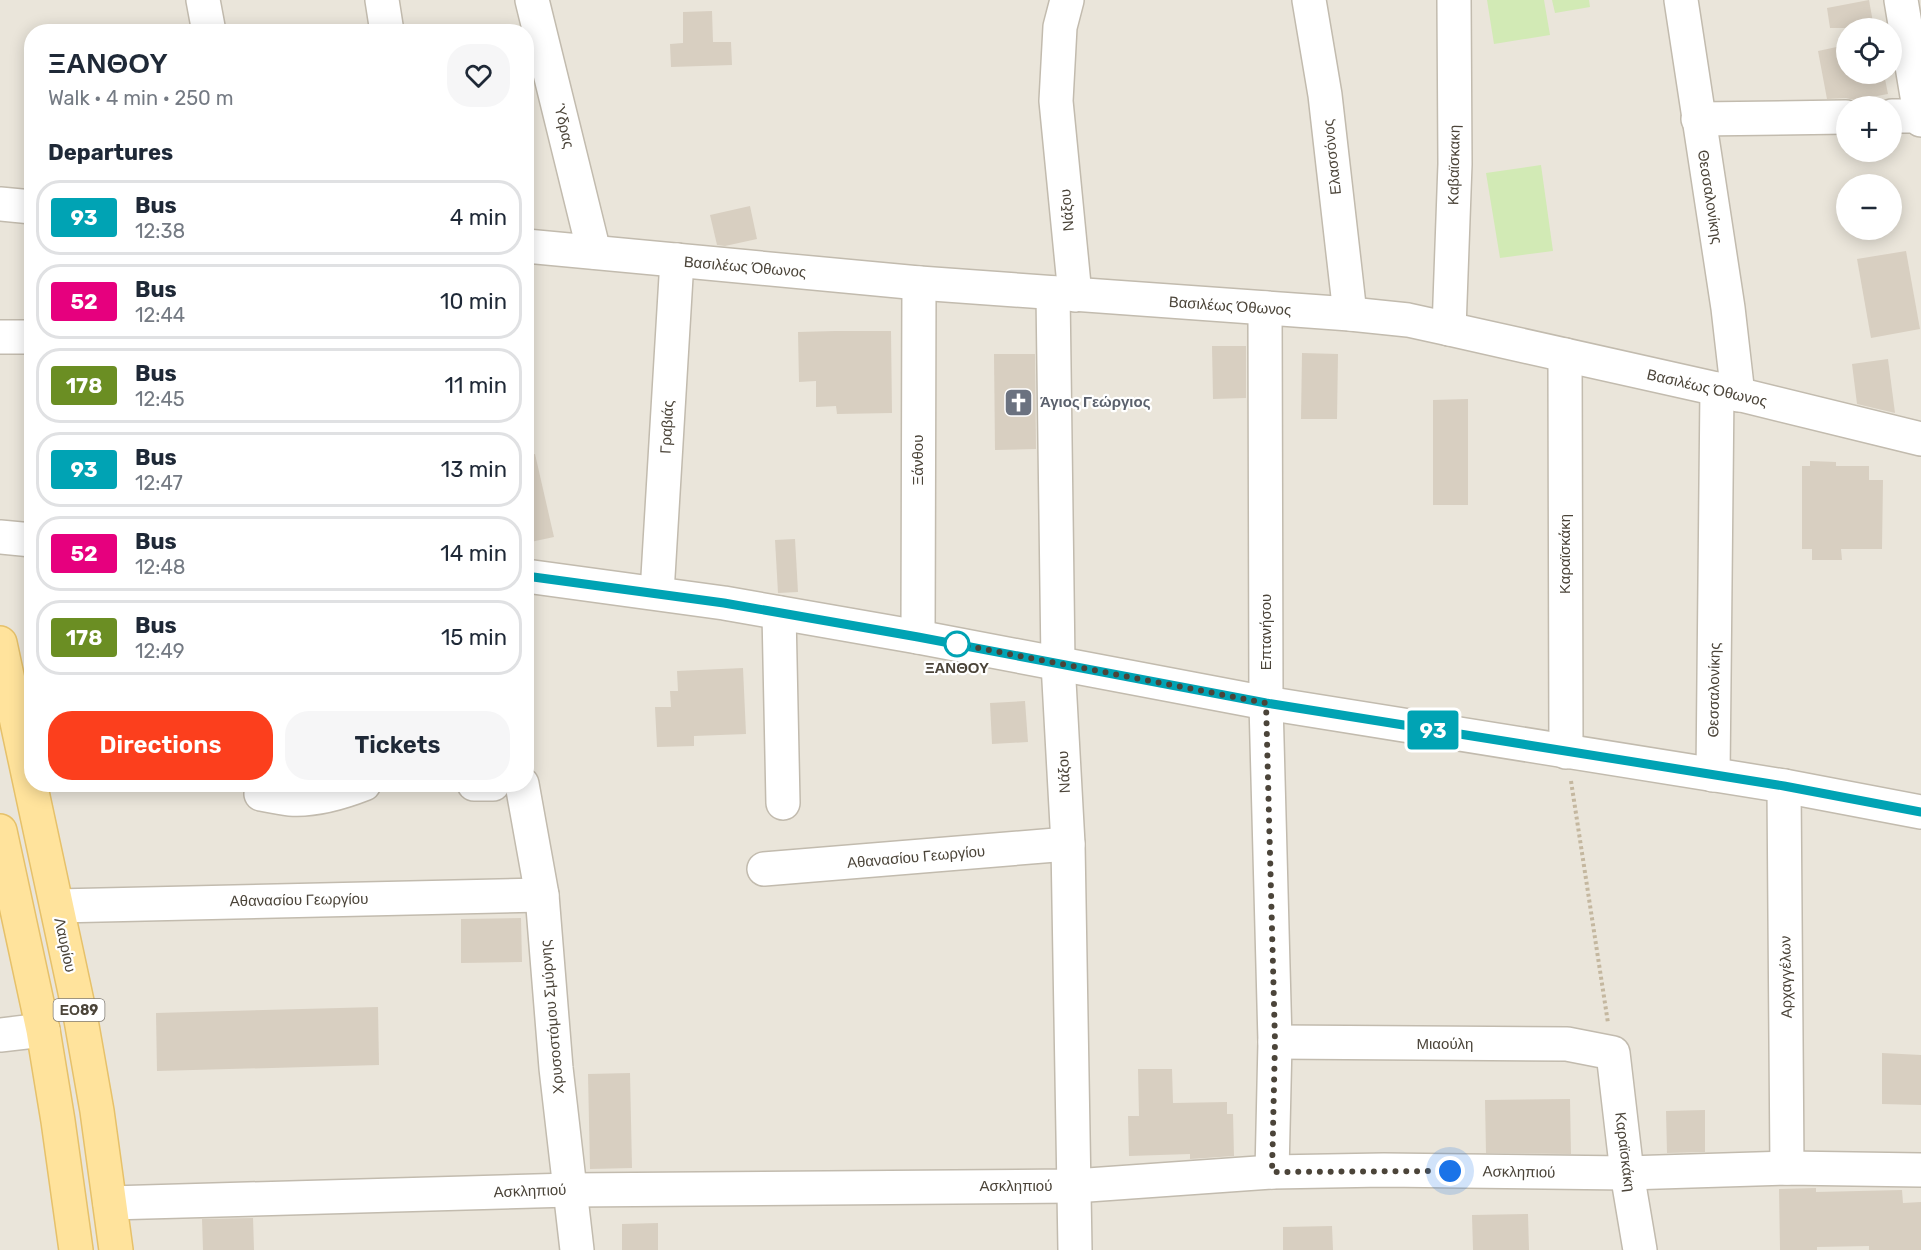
<!DOCTYPE html>
<meta charset="utf-8">
<style>
:root{--surface:#fff;--page:#f6f6f7;--text:#1f2937;--muted:#747a83;--line:#e0e1e3;--accent:#fc3f1d}
body{margin:0;font-family:Rubik,sans-serif;background:var(--page);color:var(--text);height:100vh;display:flex;flex-direction:column;font-size:22px;white-space:nowrap}
*{box-sizing:border-box;margin:0}
p{font-size:20px;color:var(--muted)}
.icon{flex:none;width:33px;height:33px;fill:none;stroke:currentColor;stroke-width:2;stroke-linecap:round;stroke-linejoin:round}
.map{position:relative;flex:1;overflow:hidden}
.side{position:absolute;left:24px;top:24px;width:510px;height:768px;display:flex;flex-direction:column;background:var(--surface);border-radius:24px;box-shadow:0 3px 15px #0003}
.side>*{flex:none}
.badge{padding:0 12px;border-radius:4px;font-size:21px;line-height:39px}
.tools{position:absolute;left:1836px;top:18px;display:grid;gap:12px}
.tools a{display:grid;place-items:center;width:66px;height:66px;border-radius:50%;background:var(--surface);box-shadow:0 3px 15px #0003;font-size:30px}
.you{position:absolute;width:30px;height:30px;margin:-15px;border:4px solid #fff;border-radius:50%;background:#1a73e8;box-shadow:0 0 0 9px #1a73e833}
.map>.badge{position:absolute;translate:-50% -50%;box-shadow:0 0 0 3px #fff}
h2{padding:0 24px;font-size:22px;line-height:54px}
.round{display:grid;place-items:center;flex:none;width:63px;height:63px;border-radius:24px;background:var(--page)}
.summary{display:flex;align-items:center;justify-content:space-between;height:102px;padding:0 24px}
h1{font-size:28px;font-weight:600;line-height:45px}
.cta{display:flex;gap:12px;margin-top:auto;padding:12px 24px}
.cta a{flex:1;height:69px;border-radius:24px;background:var(--accent);color:#fff;font-size:24px;font-weight:600;line-height:69px;text-align:center}
.cta a+a{background:var(--page);color:var(--text)}
ul{padding:0;list-style:none}
li{display:flex;align-items:center;gap:18px;height:75px;margin:0 12px 9px;padding:0 12px;border:3px solid var(--line);border-radius:24px}
li div{flex:1}
li b{display:block;font-size:22px}
li em{font-style:normal}
li .badge{min-width:66px;font-weight:700;text-align:center}
.map>svg:first-child{display:block}
</style>
<div class="map">
<svg width="1921" height="1250" viewBox="0 0 1921 1250">
<rect width="100%" height="100%" fill="#f6f3ec"/>
<path fill="#eae5da" fill-rule="evenodd" d="M0,0H1921V1250H0ZM1846,28H1892V74H1846ZM32,32H526V784H32ZM1846,106H1892V152H1846ZM1846,184H1892V230H1846Z"/>
<g fill="#d2eab5">
<polygon points="1487,0 1544,0 1550,35 1494,44"/>
<polygon points="1552,0 1589,0 1590,7 1555,13"/>
<polygon points="1541,165 1553,251 1500,258 1486,173"/>
</g>
<g fill="#d8cfc1">
<polygon points="1869,0 1874,28 1830,28 1827,8"/>
<polygon points="712,11 713,42 731,42 732,65 671,67 670,44 683,43 683,12"/>
<polygon points="1846,45 1846,74 1884,74 1888,94 1855,100 1846,98 1827,99 1818,51"/>
<polygon points="750,206 757,239 725,246 717,245 710,215"/>
<polygon points="1906,251 1920,329 1871,338 1857,259"/>
<polygon points="835,331 891,331 892,413 837,414 836,406 816,407 816,381 799,382 798,332"/>
<polygon points="1212,346 1246,346 1246,398 1213,399"/>
<polygon points="1302,353 1338,354 1337,419 1301,419"/>
<polygon points="994,354 1035,354 1036,449 995,450"/>
<polygon points="1888,359 1895,413 1857,404 1852,364"/>
<polygon points="1468,399 1468,505 1433,505 1433,400"/>
<polygon points="535,454 554,537 526,543 526,455"/>
<polygon points="1810,461 1836,462 1836,466 1869,466 1869,480 1883,480 1882,549 1841,549 1842,560 1812,560 1812,549 1802,549 1802,466 1810,466"/>
<polygon points="795,539 798,592 778,593 775,540"/>
<polygon points="743,668 746,734 694,736 694,746 657,747 655,707 671,707 670,691 678,691 677,671"/>
<polygon points="1025,701 1028,742 992,744 990,703"/>
<polygon points="521,918 522,962 461,963 461,919"/>
<polygon points="378,1007 379,1065 157,1071 156,1013"/>
<polygon points="1882,1053 1921,1055 1921,1105 1882,1104"/>
<polygon points="1138,1069 1172,1069 1173,1103 1227,1102 1227,1114 1233,1114 1234,1156 1190,1159 1190,1154 1129,1156 1128,1116 1139,1116"/>
<polygon points="630,1073 632,1168 590,1169 588,1074"/>
<polygon points="1570,1099 1571,1154 1486,1153 1485,1100"/>
<polygon points="1705,1110 1705,1152 1667,1153 1666,1111"/>
<polygon points="1816,1188 1816,1192 1902,1190 1903,1203 1921,1202 1921,1250 1869,1250 1869,1246 1817,1247 1817,1250 1780,1250 1779,1189"/>
<polygon points="1528,1214 1529,1250 1473,1250 1472,1215"/>
<polygon points="253,1218 254,1250 203,1250 202,1219"/>
<polygon points="658,1223 658,1250 622,1250 622,1224"/>
<polygon points="1332,1226 1333,1250 1283,1250 1283,1227"/>
</g>
<g fill="none" stroke-linecap="round" stroke-linejoin="round">
<defs>
<g id="minor">
<polyline points="203,0 209,32"/>
<polyline points="382,0 387,32"/>
<polyline points="532,0 594,252"/>
<polyline points="1067,0 1060,27 1056,101 1075,295"/>
<polyline points="1309,0 1325,95 1350,314"/>
<polyline points="1681,0 1728,308 1738,395"/>
<polyline points="1901,0 1921,120"/>
<polyline points="1892,116 1921,116"/>
<polyline points="1698,119 1846,117"/>
<polyline points="0,204 32,207"/>
<polyline points="526,246 919,283 1350,314 1408,320 1449,329 1717,389 1921,439"/>
<polyline points="1053,293 1058,663 1068,844 1075,1250"/>
<polyline points="1265,308 1266,703 1275,1042 1272,1172"/>
<polyline points="1449,329 1455,164 1454,0"/>
<polyline points="0,337 32,337"/>
<polyline points="1565,355 1566,752"/>
<polyline points="0,537 32,540"/>
<polyline points="526,576 724,603 918,637 1266,703 1784,786 1921,812"/>
<polyline points="657,593 677,260"/>
<polyline points="779,613 783,803"/>
<polyline points="918,637 919,283"/>
<polyline points="1713,775 1717,389"/>
<polyline points="474,784 493,784"/>
<polyline points="522,784 542,895 556,1068 577,1250"/>
<polyline points="1784,786 1787,1168"/>
<path d="M261,794C271,796 280,798 290,799C315,801 341,793 364,784"/>
<polyline points="764,869 1068,844"/>
<polyline points="57,906 542,895"/>
<polyline points="0,1035 43,1030"/>
<polyline points="1275,1042 1567,1044 1613,1053 1627,1173 1640,1250"/>
<polyline points="110,1203 570,1190 1074,1186 1272,1172 1384,1170 1627,1173 1787,1168 1921,1170"/>
</g>
<g id="major">
<polyline points="0,643 81,1020 97,1111 116,1250"/>
<polyline points="0,831 43,1030 58,1121 76,1250"/>
</g>
</defs>
<use href="#minor" stroke="#c2bbae" stroke-width="36"/>
<use href="#major" stroke="#e6c16a" stroke-width="36"/>
<polyline stroke="#c4b79f" stroke-width="4" stroke-dasharray="3 3" stroke-linecap="butt" points="1571,781 1608,1023"/>
<use href="#minor" stroke="#fff" stroke-width="33"/>
<use href="#major" stroke="#ffe39c" stroke-width="33"/>
</g>
<g fill="none" stroke-linecap="round" stroke-linejoin="round">
<defs>
<polyline id="line" points="526,576 724,603 918,637 1266,703 1784,786 1921,812"/>
</defs>
<use href="#line" stroke="#fff" stroke-width="14"/>
<use href="#line" stroke="#00a3b4" stroke-width="9"/>
<polyline stroke="#4b4439" stroke-width="6" stroke-dasharray="0 10.8" points="957,644 1266,703 1275,1042 1272,1172 1450,1171"/>
</g>
<defs>
<symbol id="church-square" viewBox="-11 -11 22 22"><rect x="-9" y="-9" width="18" height="18" rx="4" fill="#6b7280" stroke="#fff"/><path d="M-1.2-6h2.4v3.5h3.3v2.4h-3.3V6h-2.4V-.1h-3.3v-2.4h3.3Z" fill="#fff"/></symbol>
</defs>
<g fill-rule="evenodd">
<use href="#church-square" x="1002" y="386" width="33" height="33"/>
</g>
<circle fill="#fff" stroke="#00a3b4" stroke-width="3" cx="957" cy="644" r="12"/>
<g text-anchor="middle" stroke-width="4.5" stroke-linejoin="round" paint-order="stroke">
<rect fill="#fff" stroke="#817c74" stroke-width="1.5" x="53.5" y="999" width="51" height="22" rx="4.5"/>
<g font-size="14" font-weight="bold" fill="#4b4439">
<text x="79" y="1015">ΕΟ89</text>
</g>
<g font-size="15" fill="#4b4439" stroke="#fff">
<text transform="translate(564 126) rotate(77)" y="5">Ύδρας</text>
<text transform="translate(1332 157) rotate(-96)" y="5">Ελασσόνος</text>
<text transform="translate(1454 165) rotate(-89)" y="5">Καβαϊσκακη</text>
<text transform="translate(1710 197) rotate(81)" y="5">Θεσσαλονίκης</text>
<text transform="translate(1067 210) rotate(-95)" y="5">Νάξου</text>
<text transform="translate(745 267) rotate(5)" y="5">Βασιλέως Όθωνος</text>
<text transform="translate(1230 306) rotate(4)" y="5">Βασιλέως Όθωνος</text>
<text transform="translate(1707 388) rotate(13)" y="5">Βασιλέως Όθωνος</text>
<text transform="translate(667 427) rotate(-87)" y="5">Γραβιάς</text>
<text transform="translate(918 460) rotate(-90)" y="5">Ξάνθου</text>
<text transform="translate(1565 554) rotate(-90)" y="5">Καραϊσκάκη</text>
<text transform="translate(1266 632) rotate(-90)" y="5">Επτανήσου</text>
<text transform="translate(1714 690) rotate(-89)" y="5">Θεσσαλονίκης</text>
<text transform="translate(1064 772) rotate(-93)" y="5">Νάξου</text>
<text transform="translate(916 857) rotate(-5)" y="5">Αθανασίου Γεωργίου</text>
<text transform="translate(299 900) rotate(-1)" y="5">Αθανασίου Γεωργίου</text>
<text transform="translate(65 945) rotate(78)" y="5">Λαυρίου</text>
<text transform="translate(1786 977) rotate(-91)" y="5">Αρχαγγέλων</text>
<text transform="translate(552 1017) rotate(-95)" y="5">Χρυσοστόμου Σμύρνης</text>
<text x="1445" y="1049">Μιαούλη</text>
<text transform="translate(1625 1152) rotate(83)" y="5">Καραϊσκάκη</text>
<text transform="translate(1519 1172) rotate(1)" y="5">Ασκληπιού</text>
<text x="1016" y="1191">Ασκληπιού</text>
<text transform="translate(530 1191) rotate(-2)" y="5">Ασκληπιού</text>
</g>
<g font-size="15" font-weight="bold" fill="#5b616d" stroke="#fff" text-anchor="start">
<text x="1040" y="407">Άγιος Γεώργιος</text>
</g>
<g font-size="15" font-weight="bold" fill="#4b4439" stroke="#fff">
<text x="957" y="673">ΞΑΝΘΟΥ</text>
</g>
</g>
</svg>
<div class="tools">
<a><svg class="icon" aria-label="locate" viewBox="0 0 24 24"><circle cx="12" cy="12" r="6"/><path d="M12 2v4M12 18v4M2 12h4M18 12h4"/></svg></a>
<a>+</a>
<a>−</a>
</div>
<div class="you" style="left:1450px;top:1171px"></div>
<b class="badge" style="left:1433px;top:730px;background:#00a3b4;color:#fff">93</b>
<section class="side">
<div class="summary"><div><h1>ΞΑΝΘΟΥ</h1><p>Walk · 4 min · 250 m</p></div><a class="round"><svg class="icon" aria-label="heart" viewBox="0 0 24 24"><path d="M12 20l-8-8c-3-5 5-10 8-4 3-6 11-1 8 4z"/></svg></a></div>
<h2>Departures</h2>
<ul>
<li><span class="badge" style="background:#00a3b4;color:#fff">93</span><div><b>Bus</b><p>12:38</p></div><em>4 min</em></li>
<li><span class="badge" style="background:#e6007e;color:#fff">52</span><div><b>Bus</b><p>12:44</p></div><em>10 min</em></li>
<li><span class="badge" style="background:#6b8e23;color:#fff">178</span><div><b>Bus</b><p>12:45</p></div><em>11 min</em></li>
<li><span class="badge" style="background:#00a3b4;color:#fff">93</span><div><b>Bus</b><p>12:47</p></div><em>13 min</em></li>
<li><span class="badge" style="background:#e6007e;color:#fff">52</span><div><b>Bus</b><p>12:48</p></div><em>14 min</em></li>
<li><span class="badge" style="background:#6b8e23;color:#fff">178</span><div><b>Bus</b><p>12:49</p></div><em>15 min</em></li>
</ul>
<div class="cta"><a>Directions</a><a>Tickets</a></div>
</section>
</div>
